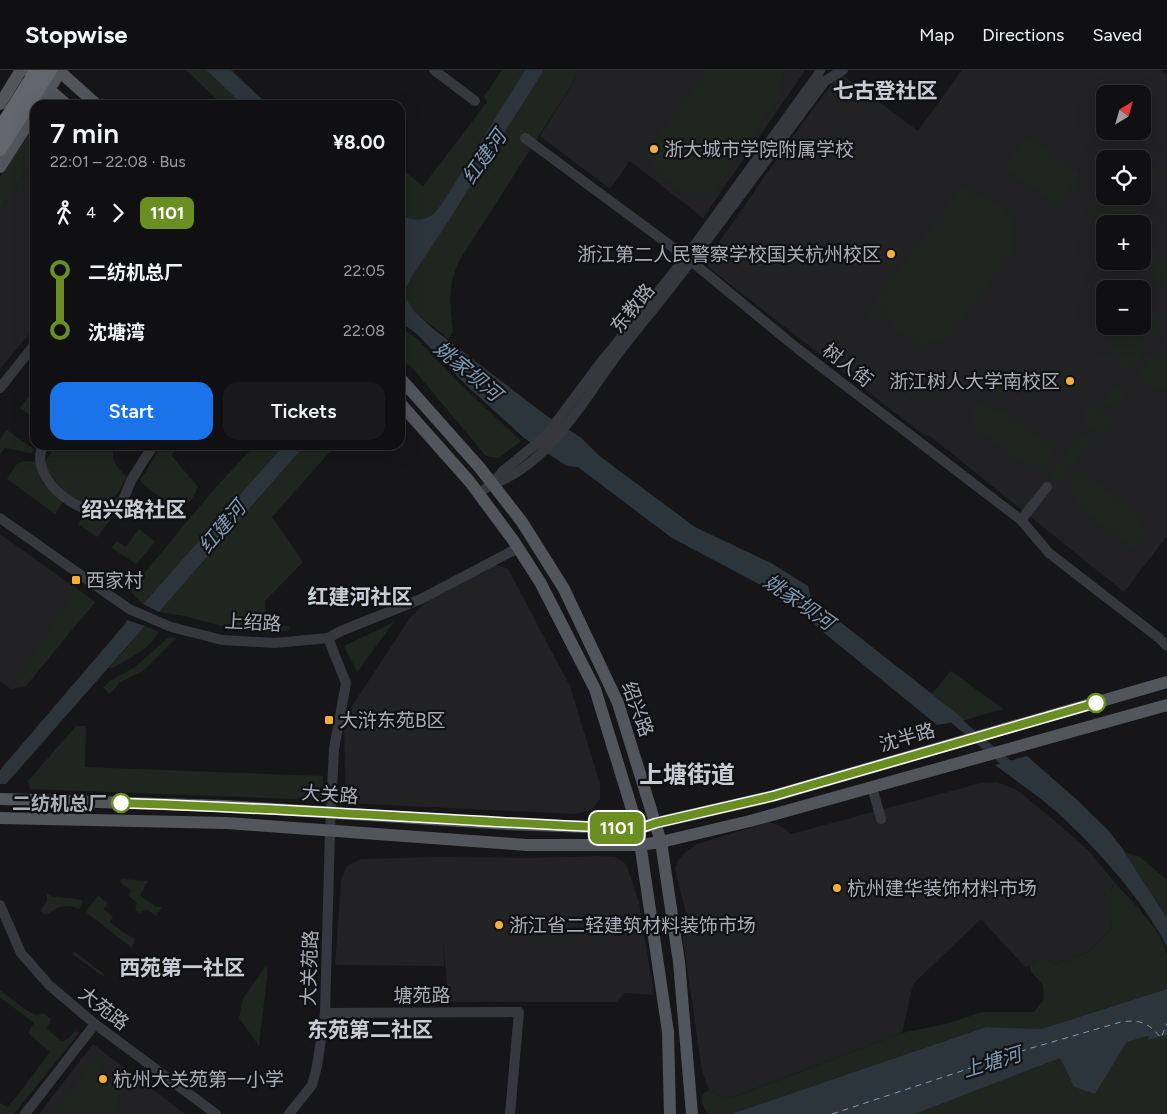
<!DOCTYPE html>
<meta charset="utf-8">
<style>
:root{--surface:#101012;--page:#19191b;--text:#f1f3f6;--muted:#9c9d9f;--line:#303032;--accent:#1a73e8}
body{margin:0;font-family:Figtree,"Noto Sans SC",sans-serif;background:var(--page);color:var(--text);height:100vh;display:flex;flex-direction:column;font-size:19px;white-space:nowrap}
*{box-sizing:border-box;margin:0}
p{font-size:16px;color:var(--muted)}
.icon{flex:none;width:28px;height:28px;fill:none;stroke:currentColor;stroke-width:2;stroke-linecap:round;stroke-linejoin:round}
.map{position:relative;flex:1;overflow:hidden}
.panel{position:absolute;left:30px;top:30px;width:375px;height:350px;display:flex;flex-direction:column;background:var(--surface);border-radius:15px;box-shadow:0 5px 20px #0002,0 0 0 1px var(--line)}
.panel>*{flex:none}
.badge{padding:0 10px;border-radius:8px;font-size:18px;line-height:32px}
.needle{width:32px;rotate:37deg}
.controls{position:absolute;left:1096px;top:15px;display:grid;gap:10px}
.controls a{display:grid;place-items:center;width:55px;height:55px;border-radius:10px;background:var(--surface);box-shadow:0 5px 20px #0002,0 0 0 1px var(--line);font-size:25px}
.map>.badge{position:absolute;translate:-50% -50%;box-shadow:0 0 0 2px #fff}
.legs{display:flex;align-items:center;gap:8px;height:55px;padding:0 20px;font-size:16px}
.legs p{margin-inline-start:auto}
.overview{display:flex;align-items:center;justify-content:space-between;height:85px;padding:0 20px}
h1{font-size:28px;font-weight:600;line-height:38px}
.button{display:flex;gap:10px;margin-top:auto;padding:10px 20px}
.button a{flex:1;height:58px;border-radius:15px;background:var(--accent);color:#fff;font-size:20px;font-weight:600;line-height:58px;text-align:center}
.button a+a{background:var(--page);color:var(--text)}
ul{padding:0 20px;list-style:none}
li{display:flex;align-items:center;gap:18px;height:60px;font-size:19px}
li i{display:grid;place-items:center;width:8px;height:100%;margin:0 6px;background:currentColor}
li i::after{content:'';width:12px;height:12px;margin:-6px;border:4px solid;border-radius:50%;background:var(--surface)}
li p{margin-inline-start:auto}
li:first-child i{background:linear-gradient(#0000 50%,currentColor 0)}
li:last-child i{background:linear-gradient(currentColor 50%,#0000 0)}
header{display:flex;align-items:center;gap:30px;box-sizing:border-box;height:70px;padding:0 25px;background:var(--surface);border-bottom:1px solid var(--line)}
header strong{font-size:24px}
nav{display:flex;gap:28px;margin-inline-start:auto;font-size:18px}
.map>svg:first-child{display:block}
</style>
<header>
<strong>Stopwise</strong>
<nav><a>Map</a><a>Directions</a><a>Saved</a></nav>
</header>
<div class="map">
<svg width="1167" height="1044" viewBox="0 0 1167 1044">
<rect width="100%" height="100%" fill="#161618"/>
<g fill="#222225" fill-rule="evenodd">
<polygon points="581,0 804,0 804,2 703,148 630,91 610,119 540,66"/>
<path d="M962,0H1160L1167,5V466L1124,522L930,366L924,365L709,198L706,191L790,70L840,3L918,61ZM1105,24H1142V61H1105ZM1105,89H1142V126H1105ZM1105,154H1142V191H1105ZM1105,219H1142V256H1105Z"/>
<polygon points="35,86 35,257 0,299 0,140"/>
<polygon points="0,464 95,532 25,617 11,619 0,611"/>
<polygon points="494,494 508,499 570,616 600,714 600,729 592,740 574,744 346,733 344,658 348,642 410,548 432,526"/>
<polygon points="997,712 1017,720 1056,752 1088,780 1115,813 1112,816 1111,827 1112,858 1088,882 1055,895 1042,887 1030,896 1025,897 981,849 913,914 902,963 731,1028 718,1025 709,1020 702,1001 681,855 688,852 675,799 678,790 687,781 697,774 770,752 784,758 791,764 981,713"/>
<polygon points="598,786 615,787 626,794 639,832 654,925 625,923 616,932 452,932 448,928 443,867 444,896 335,895 341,810 347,796 361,789 440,787 534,788"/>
<polygon points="93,974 185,1044 39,1044"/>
</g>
<g fill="#1e261f">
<polygon points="186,0 206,0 243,35 223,35"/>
<path d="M502,0H525L443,132C440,136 436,142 432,145C422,152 409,150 400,144V98L423,116L487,32L484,26Z"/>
<path d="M544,0H581L459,191C447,219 450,233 453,262L448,269L414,241L405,227V220L411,208L448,152Z"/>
<polygon points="707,0 782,0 783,16 779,28 711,127 703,121 689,125 679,121 657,103 652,92 643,85"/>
<polygon points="35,51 35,86 0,140 0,107"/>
<polygon points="1028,65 1081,104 1057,136 1004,98"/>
<path d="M1143,90L1162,105L1137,137L1145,143L1137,154H1105V172C1097,166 1086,160 1082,150L1105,119V126H1142Z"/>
<path d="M964,114L973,121L971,125C1004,127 1020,150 1013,182L950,266L926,275L917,274L896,260L889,248L887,239L875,254L863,245Z"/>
<polygon points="1143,176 1167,195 1167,220 1130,191 1142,191"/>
<polygon points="1143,243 1150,248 1152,245 1158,250 1159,248 1166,253 1156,267 1151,264 1147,269 1132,257 1142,256"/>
<polygon points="400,257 415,267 460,314 521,371 499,388 490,387 485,385 413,299 400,287"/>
<polygon points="1123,257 1143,273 1139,279 1144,283 1129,302 1115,290 1109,277"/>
<polygon points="1159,286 1167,292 1167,318 1165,320 1154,319 1137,307 1151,287 1156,291"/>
<polygon points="1115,316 1126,325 1115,340 1104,332"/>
<polygon points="35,318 35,347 34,348 20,338"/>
<path d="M977,334L1003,341L1053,378L1055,382L1043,398L1018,391L972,356C966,348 971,340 977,334Z"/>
<path d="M1094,335L1111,347L1113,350L1112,358L1103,365C1095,364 1085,355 1081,348C1083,341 1087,336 1094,335Z"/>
<polygon points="7,360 35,380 31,383 5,378 0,384 0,369"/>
<polygon points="1081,363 1092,371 1062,410 1056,412 1051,407 1051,403"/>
<path d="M57,375H115C110,389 116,397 127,407C123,413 119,423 114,427C85,450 59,418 45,396L46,390Z"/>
<path d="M162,375H166L175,381L171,385L198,417C195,423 192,431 186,434C175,439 147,419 140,411Z"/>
<polygon points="255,375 284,375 143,534 131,522 132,518 209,425"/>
<path d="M305,375H336L272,447L303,492L265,531L267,552L272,554L289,556L291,559C266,569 216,555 189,547C180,545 169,544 159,542Z"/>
<path d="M23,391L36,392C37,411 50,421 64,431L55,444L7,409L16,395Z"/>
<polygon points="1082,401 1136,442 1147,464 1137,477 1131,477 1084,442 1069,417"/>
<path d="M113,441L114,445L97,467L78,454L85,444C96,447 102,445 113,441Z"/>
<polygon points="139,459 155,472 136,494 112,478 116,471 126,477"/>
<polygon points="72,515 95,532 25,617 13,608 22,602 70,529 73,524"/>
<polygon points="394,552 357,602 344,576"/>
<path d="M145,556L159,562C148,580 130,588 113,598H109Z"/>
<polygon points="169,567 176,568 143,601 120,612 110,624 103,618 110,611 135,597"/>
<polygon points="951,601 1003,639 965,650 932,624"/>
<polygon points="76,656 86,656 85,697 323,706 324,730 30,719 28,711"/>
<polygon points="1125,782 1140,787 1167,810 1167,848"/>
<polygon points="122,809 148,811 140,825 156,837 162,837 156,846 147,839 140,843 135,840 137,833 129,826 131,820 120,812"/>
<path d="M1115,813C1130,829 1164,863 1167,884C1167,895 1167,908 1167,919L1041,959L986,957L731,1044H708L702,1035V1024L709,1020L718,1025L732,1028L902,963L950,953L982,942H1034L1044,929L1043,915L1031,902L1030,896L1042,887L1055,895L1088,882L1112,858C1112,845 1107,824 1115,813Z"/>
<path d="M47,824C58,830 71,826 83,831L79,839C66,833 57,836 47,845L43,844L41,840L47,831Z"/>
<polygon points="98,826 108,833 104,839 113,847 110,852 121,861 135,869 132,878 87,843 88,838"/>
<polygon points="74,881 104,904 104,907 72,884"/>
<polygon points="266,896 268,900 259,976 239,948 243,928"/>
<polygon points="0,920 26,940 36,945 43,943 51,949 47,959 61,971 66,970 76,961 79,963 14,1044 0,1044 0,1033 7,1037 20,1022 50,982 28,963 34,953 0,927"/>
<polygon points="1167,965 1167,1044 915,1044 1060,988 1074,1017 1095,1024 1127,972 1148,966 1150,970"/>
<path d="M98,985L105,991L93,1007C115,1004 127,1025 114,1044H53Z"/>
</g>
<g fill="#2c353c">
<polygon points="206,0 231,0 268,35 243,35"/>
<path d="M525,0H544L448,152L411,208L405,220V227L414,241L432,258L547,346L580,367L602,388L695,457L771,493L808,516L811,529L965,650L937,655L823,562L789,530L672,468L578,397L567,396L524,368L464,313L417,264L400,252V144C409,150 422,152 432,145C436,142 440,136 443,132Z"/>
<polygon points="284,375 305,375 159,542 143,534"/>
<polygon points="127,550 145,556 6,714 0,714 0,700 125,554"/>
<path d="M1027,686L1076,729L1108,760L1122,778L1167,848V877C1144,831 1097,779 1059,744C1039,726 1016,711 995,695Z"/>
<polygon points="1167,919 1167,965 1149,970 1148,966 1127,972 1095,1024 1074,1017 1060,988 915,1044 731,1044 986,957 1041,959"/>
</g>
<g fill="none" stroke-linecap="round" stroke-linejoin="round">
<polyline stroke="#2c353c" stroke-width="9" points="948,644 1015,700"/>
<path stroke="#7f9bb3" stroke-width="1" stroke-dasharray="6 5" stroke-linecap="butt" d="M832,1044L1028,979L1121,952C1140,949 1149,953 1161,968L1167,953"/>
<g stroke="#37383d" stroke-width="10">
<polyline points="434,0 475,31"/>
<polyline points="525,68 686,187 798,279 1021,450 1049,483 1159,568 1167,576"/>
<polyline points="0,318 35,274"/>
<path d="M44,375C23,407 93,463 121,432C126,426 128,417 131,411C138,399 146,386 154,375"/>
<path d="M492,414C551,395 587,323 623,277C640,255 658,234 675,212C726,146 775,78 825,11L843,0"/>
<polyline points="479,423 492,414 503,401 546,366 599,295 686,187 818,5 820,0"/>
<polyline points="0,448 129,539 171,557 222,570 275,573 328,568 341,561 421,529 518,478"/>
<polyline points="1021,450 1047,417"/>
<polyline points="872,717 881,749"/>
<polyline points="0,835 21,883 49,915 95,954 216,1044"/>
<polyline points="325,943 519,942 510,1044"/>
<polyline points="25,1044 95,954"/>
<polyline points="289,1044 312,1015 317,996 325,943 330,761 334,679 346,613 328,568"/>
</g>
<g stroke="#53555c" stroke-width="12">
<polyline points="27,0 67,35"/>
<polyline points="58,0 97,35"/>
<polyline points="0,34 21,0"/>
<polyline points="40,35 61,0"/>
<polyline points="0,97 35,42"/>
<polyline points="400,308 480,398 522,452 564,519 618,633 661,772 679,892 692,1044"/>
<polyline points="400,333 470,412 513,470 540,512 595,619 638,759 668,962 670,1044"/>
<polyline points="0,729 226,736 508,754 638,759 656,753 773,726 1167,612"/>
<polyline points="0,748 227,753 527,775 639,775 661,772 750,751 1167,635"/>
</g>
<g stroke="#63666e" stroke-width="14">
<polyline points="0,59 37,0"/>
<polyline points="0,79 50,0"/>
</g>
</g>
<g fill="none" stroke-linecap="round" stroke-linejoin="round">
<defs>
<path id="line-1" d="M121,733C293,738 465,752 638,759L656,753L773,726L1096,633"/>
</defs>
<use href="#line-1" stroke="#fff" stroke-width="11"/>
<use href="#line-1" stroke="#6b8e23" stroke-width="8"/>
</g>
<g fill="#f2b134" stroke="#111113" stroke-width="2">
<circle cx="654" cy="79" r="5"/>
<circle cx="891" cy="184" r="5"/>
<circle cx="1070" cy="311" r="5"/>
<rect x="71" y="505" width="10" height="10" rx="2.5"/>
<rect x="324" y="645" width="10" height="10" rx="2.5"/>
<circle cx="837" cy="818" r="5"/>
<circle cx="499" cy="855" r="5"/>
<circle cx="103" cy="1009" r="5"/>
</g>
<g fill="#fff" stroke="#6b8e23" stroke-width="2.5">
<circle cx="1096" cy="633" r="9"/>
<circle cx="121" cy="733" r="9"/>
</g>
<g text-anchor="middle" stroke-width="4.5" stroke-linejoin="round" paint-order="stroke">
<g font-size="19" fill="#a8adb8" stroke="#111113" text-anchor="start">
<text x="664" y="86">浙大城市学院附属学校</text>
<text x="881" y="191" text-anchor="end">浙江第二人民警察学校国关杭州校区</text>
<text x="1060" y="318" text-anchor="end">浙江树人大学南校区</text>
<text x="86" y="517">西家村</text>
<text x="339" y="657">大浒东苑B区</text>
<text x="847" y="825">杭州建华装饰材料市场</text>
<text x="509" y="862">浙江省二轻建筑材料装饰市场</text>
<text x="113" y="1016">杭州大关苑第一小学</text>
</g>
<g font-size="19" fill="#a8adb8" stroke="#111113">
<text transform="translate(632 238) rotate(-51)" y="7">东教路</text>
<text transform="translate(848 295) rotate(38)" y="7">树人街</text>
<text transform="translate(253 552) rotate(3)" y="7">上绍路</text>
<text transform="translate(638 639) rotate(70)" y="7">绍兴路</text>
<text transform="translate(907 667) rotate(-16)" y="7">沈半路</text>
<text transform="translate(330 724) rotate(4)" y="7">大关路</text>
<text transform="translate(309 898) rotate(-88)" y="7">大关苑路</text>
<text x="422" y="932">塘苑路</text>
<text transform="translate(104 938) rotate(38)" y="7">大苑路</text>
</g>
<g font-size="19" font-weight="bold" fill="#a8adb8" stroke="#111113" text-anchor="end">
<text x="107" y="740">二纺机总厂</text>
</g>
<g font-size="20" font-style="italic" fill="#7f9bb3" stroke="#111113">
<text transform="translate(484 87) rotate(-55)" y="7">红建河</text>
<text transform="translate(468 301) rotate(40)" y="7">姚家坝河</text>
<text transform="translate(222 457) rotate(-50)" y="7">红建河</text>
<text transform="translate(799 532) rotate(35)" y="7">姚家坝河</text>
<text transform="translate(992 992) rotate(-17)" y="7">上塘河</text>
</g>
<g font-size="21" font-weight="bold" fill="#c9ccd4" stroke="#111113">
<text x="885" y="28">七古登社区</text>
<text x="134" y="447">绍兴路社区</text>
<text x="360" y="534">红建河社区</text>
<text x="182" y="905">西苑第一社区</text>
<text x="370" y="967">东苑第二社区</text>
</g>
<g font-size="24" font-weight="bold" fill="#c9ccd4" stroke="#111113">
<text x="687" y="713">上塘街道</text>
</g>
</g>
</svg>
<div class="controls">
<a><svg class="needle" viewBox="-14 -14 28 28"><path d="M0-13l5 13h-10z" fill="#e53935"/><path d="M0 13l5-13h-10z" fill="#9c9d9f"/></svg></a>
<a><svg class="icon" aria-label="locate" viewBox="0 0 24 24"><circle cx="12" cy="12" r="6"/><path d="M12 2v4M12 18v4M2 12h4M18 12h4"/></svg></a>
<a>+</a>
<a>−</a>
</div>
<b class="badge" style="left:617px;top:758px;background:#6b8e23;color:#fff">1101</b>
<section class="panel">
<div class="overview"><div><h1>7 min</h1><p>22:01 – 22:08 · Bus</p></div><b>¥8.00</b></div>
<div class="legs"><svg class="icon" aria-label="walk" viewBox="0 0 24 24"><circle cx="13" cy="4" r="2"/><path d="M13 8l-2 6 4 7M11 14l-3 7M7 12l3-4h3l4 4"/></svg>4<svg class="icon" aria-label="forward" viewBox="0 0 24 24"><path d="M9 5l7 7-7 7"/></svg><b class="badge" style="background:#6b8e23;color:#fff">1101</b></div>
<ul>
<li><i style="color:#6b8e23"></i><b>二纺机总厂</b><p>22:05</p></li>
<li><i style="color:#6b8e23"></i><b>沈塘湾</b><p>22:08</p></li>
</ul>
<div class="button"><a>Start</a><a>Tickets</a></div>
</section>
</div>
